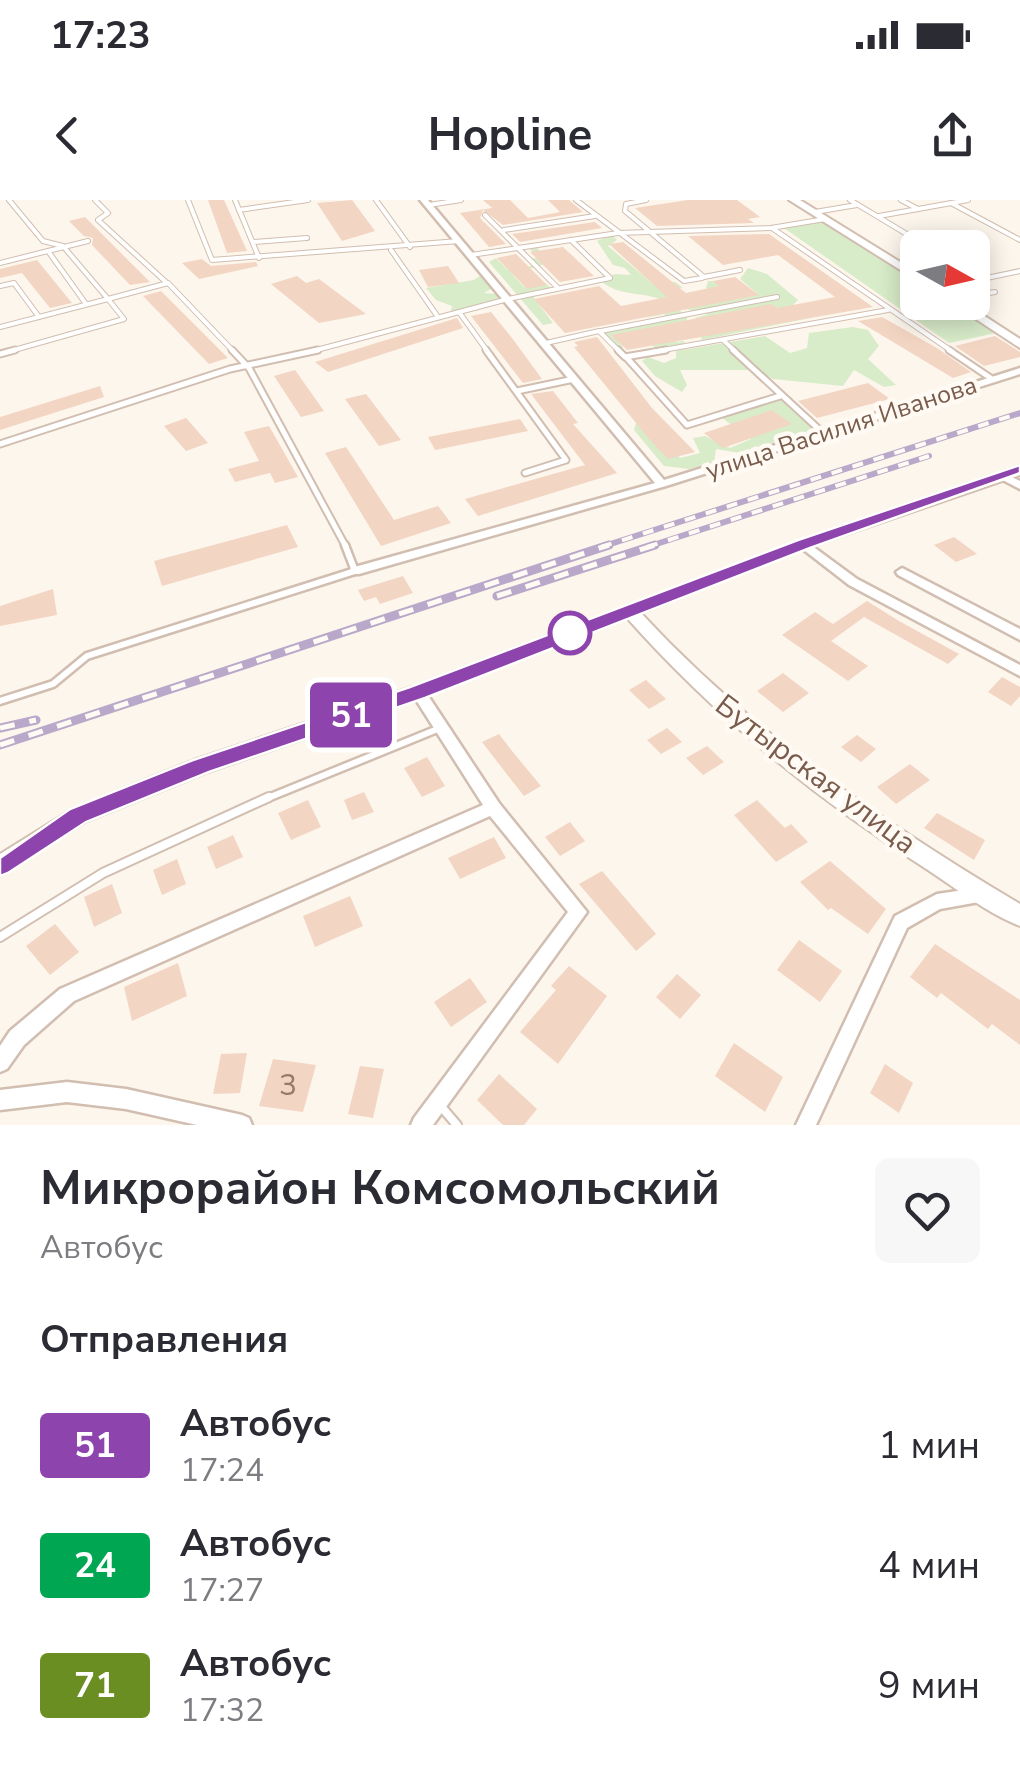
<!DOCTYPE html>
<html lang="ru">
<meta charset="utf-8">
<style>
:root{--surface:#fff;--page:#f7f7f7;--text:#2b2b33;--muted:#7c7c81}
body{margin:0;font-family:"Nunito Sans",sans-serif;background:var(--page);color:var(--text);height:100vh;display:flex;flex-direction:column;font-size:38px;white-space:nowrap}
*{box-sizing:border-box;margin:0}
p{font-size:32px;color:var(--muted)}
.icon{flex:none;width:55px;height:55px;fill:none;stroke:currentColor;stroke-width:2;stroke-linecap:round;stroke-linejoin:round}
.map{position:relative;height:925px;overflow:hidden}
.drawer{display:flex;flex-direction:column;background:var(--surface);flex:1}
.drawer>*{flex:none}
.badge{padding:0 20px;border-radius:8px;font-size:35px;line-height:65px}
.needle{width:65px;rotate:98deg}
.fabs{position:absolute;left:900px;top:30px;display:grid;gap:20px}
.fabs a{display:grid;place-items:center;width:90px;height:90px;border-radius:15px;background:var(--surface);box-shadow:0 5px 25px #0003;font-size:50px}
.map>.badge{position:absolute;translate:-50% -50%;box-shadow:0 0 0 5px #fff}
h2{padding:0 40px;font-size:38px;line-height:90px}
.round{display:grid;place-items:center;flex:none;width:105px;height:105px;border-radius:15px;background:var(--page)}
.head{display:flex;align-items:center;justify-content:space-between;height:170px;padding:0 40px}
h1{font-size:48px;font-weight:700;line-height:75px}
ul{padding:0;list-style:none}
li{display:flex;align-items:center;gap:30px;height:120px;padding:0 40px}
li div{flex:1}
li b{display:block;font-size:38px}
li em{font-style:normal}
li .badge{min-width:110px;font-weight:700;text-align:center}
.status{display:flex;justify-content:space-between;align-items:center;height:70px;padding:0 50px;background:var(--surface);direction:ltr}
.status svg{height:28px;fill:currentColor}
header{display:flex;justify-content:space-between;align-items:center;height:130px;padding:0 40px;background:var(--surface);font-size:45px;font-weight:700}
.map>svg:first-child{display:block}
</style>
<div class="status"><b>17:23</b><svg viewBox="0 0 49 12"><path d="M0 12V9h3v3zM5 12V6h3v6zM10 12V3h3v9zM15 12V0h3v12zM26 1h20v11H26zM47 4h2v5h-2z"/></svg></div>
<header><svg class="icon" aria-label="back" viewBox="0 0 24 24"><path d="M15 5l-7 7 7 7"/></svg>Hopline<svg class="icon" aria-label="share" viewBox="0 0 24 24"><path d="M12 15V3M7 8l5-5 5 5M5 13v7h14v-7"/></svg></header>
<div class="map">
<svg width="1020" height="925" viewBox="0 0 1020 925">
<rect width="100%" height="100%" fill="#fdf6ec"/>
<g fill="#d8ecc9">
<polygon points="825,19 917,78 918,102 955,103 1001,132 949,143 781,26"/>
<path d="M612,35L617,40L608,46L653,84L675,82L682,87L676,92L718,99L706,88L708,81H726L744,97L758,94L740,79L748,68L767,74L798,100L792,106L814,117L702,140L695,118L708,114L689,110L682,103L675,106L687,117V122L664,129L677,142L685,141L683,144L656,149L641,133L616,139L623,147L619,148L603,132L669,119L664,114L645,118L674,108C653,88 622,100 601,81L615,74L631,75L625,68L613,65L597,41Z"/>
<polygon points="537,47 549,63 512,74 524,87 545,83 551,88 531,94 553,123 543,125 489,62 496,58 508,70 531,66 529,59 537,58 529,48"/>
<polygon points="484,73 494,87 484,93 497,94 498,101 450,114 452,106 436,100 426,88 474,80"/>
<polygon points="853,127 868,130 879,146 868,159 896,185 884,187 854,170 843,186 773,179 756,170 680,170 687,185 682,192 655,176 642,161 648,157 664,163 676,158 676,151 765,136 790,153 807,148 809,133"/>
<polygon points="791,197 816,229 740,253 716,249 714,263 689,269 664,266 634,230 636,223 661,226 680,258 700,253 693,238 705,236 730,248 751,239 722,218"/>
</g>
<g fill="#f3d5c3">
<polygon points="208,0 224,0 247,51 227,53"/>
<polygon points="352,0 375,31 342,41 317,3"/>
<polygon points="483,0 510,0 528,18 560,12 548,0 569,0 583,12 503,25 483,10 480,18 506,44 489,47 460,13 492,8"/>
<polygon points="688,0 737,0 760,17 748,19 754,23 657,26 635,8"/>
<polygon points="85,17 150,82 130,85 92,45 93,38 84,36 69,21"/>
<polygon points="595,22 602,28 520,42 512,34"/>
<polygon points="769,34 873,107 627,150 611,135 771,104 777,108 835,97 778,55 723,65 688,36"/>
<polygon points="623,42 686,93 719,86 713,81 735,77 759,95 565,133 534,99 599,86 621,106 667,97 609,44"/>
<polygon points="563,47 594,76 560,82 530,52"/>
<polygon points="516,54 547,85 527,89 497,58"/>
<polygon points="202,59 211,66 256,62 258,66 199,79 182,63"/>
<polygon points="37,60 72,103 50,108 22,73 0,78 0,69"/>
<polygon points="448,66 459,83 428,87 419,70"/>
<polygon points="297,76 306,83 319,79 366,114 319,123 271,84"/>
<polygon points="161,91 228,158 209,164 143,96"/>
<polygon points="491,112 512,138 542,179 523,183 471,116"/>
<polygon points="882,117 937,148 971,172 953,178 858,121"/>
<polygon points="457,118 463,128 328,172 315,162"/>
<polygon points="995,136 1020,152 1020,157 984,166 955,146"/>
<polygon points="597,137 652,208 695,252 668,259 650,240 574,147 578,146 574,142"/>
<polygon points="295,170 324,211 301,217 274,176"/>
<polygon points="868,183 890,199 817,218 798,201"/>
<polygon points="100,186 104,197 0,230 0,217"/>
<polygon points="553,191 578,223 573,224 617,273 478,316 465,299 585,265 531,194"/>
<polygon points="366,194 401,240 379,246 345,199"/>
<polygon points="772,210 792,224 723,248 704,233"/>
<polygon points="186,218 208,243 186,251 164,226"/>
<polygon points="520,219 528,231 435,250 428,237"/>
<polygon points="269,226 298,277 275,283 270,273 235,282 228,269 259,261 244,232"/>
<polygon points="346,247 394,320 438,306 451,323 381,346 325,253"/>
<polygon points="287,325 298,347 162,386 154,361"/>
<polygon points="954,337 977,354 956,362 934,345"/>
<polygon points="403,376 413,393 380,404 376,397 364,401 358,390"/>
<polygon points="53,389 57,415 0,426 0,406"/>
<polygon points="867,401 899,421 959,454 948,464 864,417 831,441 868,466 848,481 782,435 815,412 833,424"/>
<polygon points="783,473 809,493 783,512 757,491"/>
<polygon points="1002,477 1020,487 1020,496 1011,506 988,492"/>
<polygon points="646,480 666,499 649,509 629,490"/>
<polygon points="667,528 682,542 661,554 647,540"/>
<polygon points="499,534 512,551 541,586 524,596 509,577 482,542"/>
<polygon points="857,535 876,549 861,562 841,547"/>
<polygon points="707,546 724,562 703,575 686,558"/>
<polygon points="427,557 445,586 422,597 404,568"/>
<polygon points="910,564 930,580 896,604 877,587"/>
<polygon points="364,592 374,612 352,620 344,600"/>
<polygon points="308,600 321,627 291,640 278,613"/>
<polygon points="757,600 785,628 791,624 808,642 776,662 734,615"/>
<polygon points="937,613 985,640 974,660 924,628"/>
<polygon points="570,622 585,641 560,656 545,637"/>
<polygon points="233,635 243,657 216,669 207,647"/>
<polygon points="494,637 506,658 460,679 448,658"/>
<polygon points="177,659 186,684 162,695 153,670"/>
<polygon points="830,661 886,709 868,734 831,708 828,710 800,682"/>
<polygon points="602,671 656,734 636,751 579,684"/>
<polygon points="112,684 122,713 94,727 84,697"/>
<polygon points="350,696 363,726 315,747 303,716"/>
<polygon points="55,724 79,752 50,775 26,746"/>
<polygon points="799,740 842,771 820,802 777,770"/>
<polygon points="935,744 1020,800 1020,845 992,824 988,829 941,793 937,798 910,777"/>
<polygon points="178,763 187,796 132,821 124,787"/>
<polygon points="569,766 607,796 558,864 520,832 556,790 551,786"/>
<polygon points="677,774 701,795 680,819 656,797"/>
<polygon points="470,778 487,802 451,827 434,802"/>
<polygon points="734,843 783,877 765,912 715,876"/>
<polygon points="247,853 240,893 213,894 221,854"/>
<polygon points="273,859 316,865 303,912 259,906"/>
<polygon points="885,864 913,883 899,913 870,893"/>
<polygon points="360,866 384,869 373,918 348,914"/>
<polygon points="499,874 537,909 524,925 503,925 477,900"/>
</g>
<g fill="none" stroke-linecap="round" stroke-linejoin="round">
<defs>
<g id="service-far3">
<polyline points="9,0 43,41 63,46 108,99 168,83 234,152"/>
<polyline points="95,0 108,13 98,20 167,83"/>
<polyline points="188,0 212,60 459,41"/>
<polyline points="235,0 259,58"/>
<polyline points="376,0 410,47"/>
<polyline points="576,0 684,81 702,78"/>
<polyline points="646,0 626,4 625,11 704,77 740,70"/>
<polyline points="850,0 930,48"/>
<polyline points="951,3 1020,40"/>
<polyline points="429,5 461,0"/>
<polyline points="918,9 968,0"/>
<polyline points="239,10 308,0"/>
<polyline points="815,12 857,5"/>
<polyline points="485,15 558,88"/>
<polyline points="879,16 918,9 901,0"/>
<polyline points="772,28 953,152"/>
<polyline points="504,30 595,16"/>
<polyline points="253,42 307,38"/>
<polyline points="391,50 438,117"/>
<polyline points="48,51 86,104"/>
<polyline points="471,55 618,33 771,28 825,19"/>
<polyline points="0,63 88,41"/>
<polyline points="972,73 982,79 1020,71"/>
<polyline points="0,86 14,83 39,117"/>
<polyline points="972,96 995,92"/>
<polyline points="459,112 488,152"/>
<polyline points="0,127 108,99 124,119 7,152"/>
<polyline points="601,131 777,97"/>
<polyline points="723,140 736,152"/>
<polyline points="546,143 599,131 620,152"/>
<polyline points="309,152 508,99 610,78 571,40"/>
<polyline points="652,152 888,110"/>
</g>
<g id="service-far2">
<polyline points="232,150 249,168 346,347"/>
<polyline points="486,150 566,260 525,273"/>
<polyline points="618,150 625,157 666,150"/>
<polyline points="733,150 823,233"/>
<polyline points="949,150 992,179"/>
<polyline points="0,154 15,150"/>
<polyline points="626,157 687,225 780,196"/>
<polyline points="517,191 574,179"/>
<polyline points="0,244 230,169 318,150"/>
</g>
<g id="service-far1">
<polyline points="0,501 53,484 87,456 355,371 345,345"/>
<polyline points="263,600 440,528"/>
</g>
<g id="service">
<polyline points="0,737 103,673 269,597"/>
<polyline points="439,904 457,925"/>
</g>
<g id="minor">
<polygon points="420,0 428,0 664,280 1020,168 1020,174 666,286 359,374 351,374 349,371 351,368 655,283"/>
<polygon points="1003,273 1020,281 1020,289 999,278 997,276"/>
<polygon points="804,340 857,379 1020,465 1020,476 849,385 800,347 798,344"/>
<polygon points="902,368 1020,429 1020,440 898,375 896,372"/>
<polygon points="418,487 423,488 499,603 587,712 433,925 411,925 414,918 568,712 490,616 74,801 24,845 7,869 0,872 0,846 10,831 60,789 483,605 411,492 413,488"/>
<polygon points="984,687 990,690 993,695 990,700 940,709 907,728 816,925 796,925 895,716 937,694"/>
<polygon points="67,882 126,889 242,915 249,918 252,925 197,925 126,909 67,902 0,910 0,890"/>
</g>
<g id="tertiary">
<polygon points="789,0 800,0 918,73 918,81"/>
<polygon points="950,102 963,102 1020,139 1020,148"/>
<path d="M1020,266V275L809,347L641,413C751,532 881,621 1020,704V726C988,714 957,689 928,670C816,599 715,517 627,418L424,497L208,572L85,622L0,674V654L71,610L194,560L412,487L799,341Z"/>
</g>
</defs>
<use href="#service-far3" stroke="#d1beb0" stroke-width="6"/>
<use href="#service-far2" stroke="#d1beb0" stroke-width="9"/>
<use href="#service-far1" stroke="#d1beb0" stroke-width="11"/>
<use href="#service" stroke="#d1beb0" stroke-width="12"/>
<use href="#minor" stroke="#d1beb0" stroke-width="5"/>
<use href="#tertiary" stroke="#d1beb0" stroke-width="4"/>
<use href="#service-far3" stroke="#fff" stroke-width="4"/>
<use href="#service-far2" stroke="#fff" stroke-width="5"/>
<use href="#service-far1" stroke="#fff" stroke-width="6"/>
<use href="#service" stroke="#fff" stroke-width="8"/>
<use href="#minor" fill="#fff" fill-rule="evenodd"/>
<use href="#tertiary" fill="#fff" fill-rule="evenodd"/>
<defs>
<g id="rail-far1">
<polyline points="601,347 1020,213"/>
<polyline points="647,347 929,256"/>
</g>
<g id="rail">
<polyline points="497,396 655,345"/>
<polyline points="0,528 36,520"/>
<polyline points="0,545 609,345"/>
</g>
</defs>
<use href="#rail-far1" stroke="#b9a8c9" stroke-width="6"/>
<use href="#rail" stroke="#b9a8c9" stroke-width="9"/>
<use href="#rail-far1" stroke="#fffaf3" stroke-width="4" stroke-dasharray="11" stroke-linecap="butt"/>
<use href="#rail" stroke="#fffaf3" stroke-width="5" stroke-dasharray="15" stroke-linecap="butt"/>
</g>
<polygon fill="#8e44ad" stroke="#fff" stroke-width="2.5" points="1020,265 1020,273 810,348 425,498 209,572 86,622 8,673 0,676 0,658 70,609 193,560 410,487 798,340"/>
<circle fill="#fff" stroke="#8e44ad" stroke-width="5" cx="570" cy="433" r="20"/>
<g text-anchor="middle" stroke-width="9" stroke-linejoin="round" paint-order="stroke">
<g font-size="25" fill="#7a5c4d" stroke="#fffaf3">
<text transform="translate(841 227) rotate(-18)" y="9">улица Василия Иванова</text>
</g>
<g font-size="30" fill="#7a5c4d" stroke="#fffaf3">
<text transform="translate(816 574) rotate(37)" y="10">Бутырская улица</text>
</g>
<g font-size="30" fill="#987a6a">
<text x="288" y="895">3</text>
</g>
</g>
</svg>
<div class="fabs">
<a><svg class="needle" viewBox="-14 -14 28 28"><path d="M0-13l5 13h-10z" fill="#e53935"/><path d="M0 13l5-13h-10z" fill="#7c7c81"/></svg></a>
</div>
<b class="badge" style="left:351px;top:515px;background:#8e44ad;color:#fff">51</b>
</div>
<section class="drawer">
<div class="head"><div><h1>Микрорайон Комсомольский</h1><p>Автобус</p></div><a class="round"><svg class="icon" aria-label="heart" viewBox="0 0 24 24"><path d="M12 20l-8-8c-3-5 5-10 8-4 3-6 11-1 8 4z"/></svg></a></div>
<h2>Отправления</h2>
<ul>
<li><span class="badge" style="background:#8e44ad;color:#fff">51</span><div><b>Автобус</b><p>17:24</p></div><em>1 мин</em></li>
<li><span class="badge" style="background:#00a651;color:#fff">24</span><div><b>Автобус</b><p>17:27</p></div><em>4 мин</em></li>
<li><span class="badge" style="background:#6b8e23;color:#fff">71</span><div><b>Автобус</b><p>17:32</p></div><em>9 мин</em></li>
</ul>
</section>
